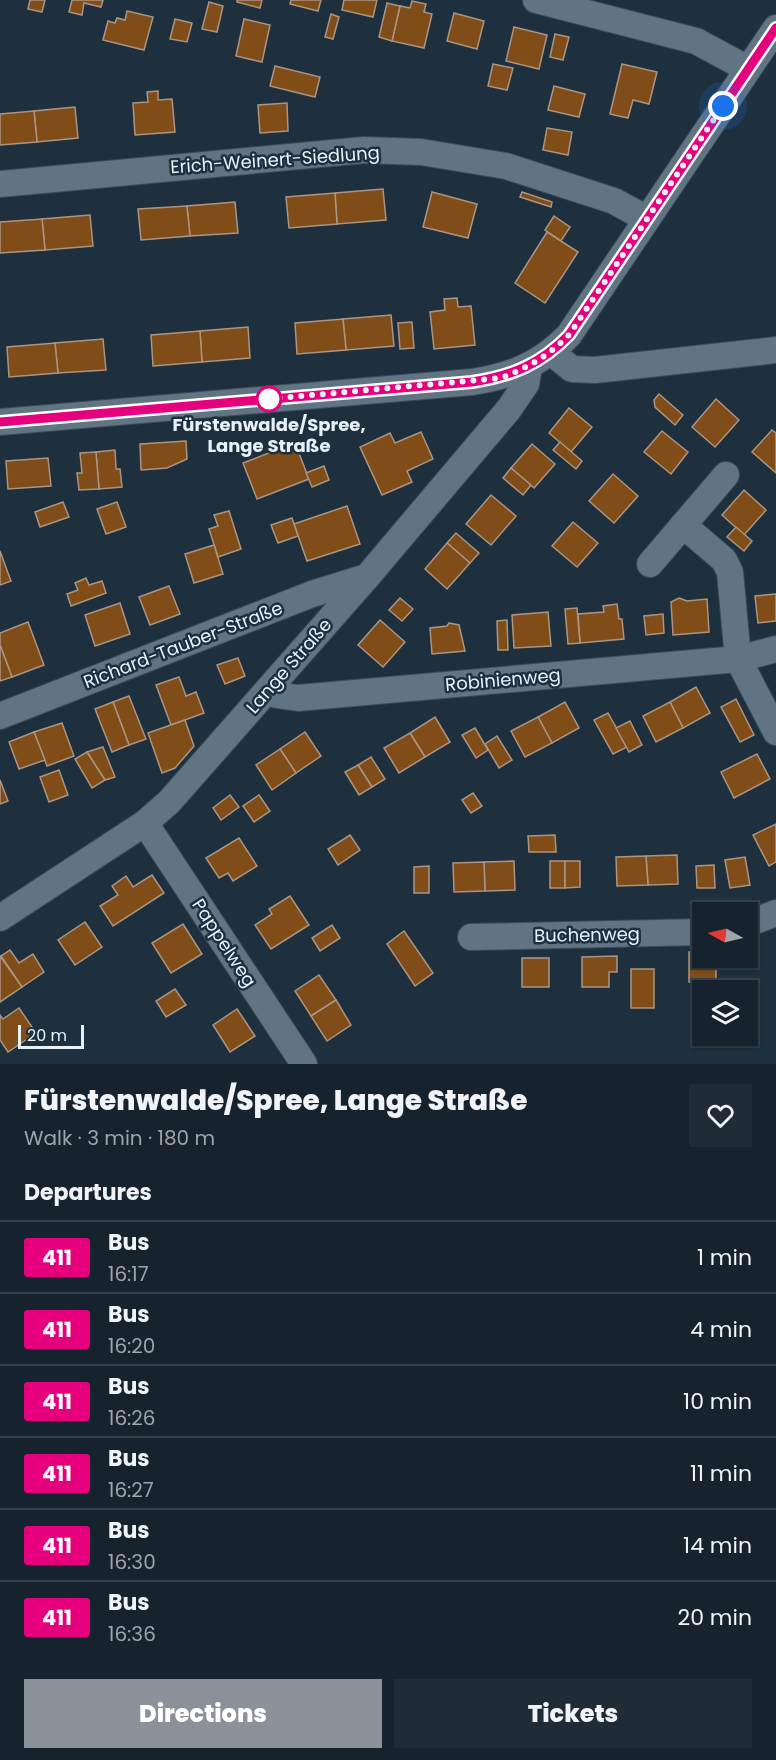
<!DOCTYPE html>
<meta charset="utf-8">
<style>
:root{--surface:#16232e;--page:#1f2b36;--text:#f1f3f6;--muted:#9ea4aa;--line:#35404a;--accent:#8c9099}
body{margin:0;font-family:Poppins,sans-serif;background:var(--page);color:var(--text);height:100vh;display:flex;flex-direction:column;font-size:22px;white-space:nowrap}
*{box-sizing:border-box;margin:0}
p{font-size:20px;color:var(--muted)}
.icon{flex:none;width:33px;height:33px;fill:none;stroke:currentColor;stroke-width:2;stroke-linecap:round;stroke-linejoin:round}
.map{position:relative;height:1064px;overflow:hidden}
.details{display:flex;flex-direction:column;background:var(--surface);flex:1}
.details>*{flex:none}
.badge{padding:0 12px;border-radius:4px;font-size:21px;line-height:39px}
.needle{width:39px;rotate:278deg}
.controls{position:absolute;left:692px;top:902px;display:grid;gap:12px}
.controls a{display:grid;place-items:center;width:66px;height:66px;border-radius:0px;background:var(--surface);box-shadow:0 2px 4px #0004,0 0 0 2px var(--line);font-size:30px}
.scale{position:absolute;left:18px;bottom:15px;width:66px;box-sizing:border-box;padding-left:6px;border:3px solid #e6f1fa;border-top:0;font-size:16px;line-height:21px;white-space:nowrap;color:#e6f1fa;-webkit-text-stroke:4px #1e2f3d;paint-order:stroke}
.you{position:absolute;width:30px;height:30px;margin:-15px;border:4px solid #fff;border-radius:50%;background:#1a73e8;box-shadow:0 0 0 9px #1a73e833}
.map>.badge{position:absolute;translate:-50% -50%;box-shadow:0 0 0 3px #fff}
h2{padding:0 24px;font-size:22px;line-height:54px}
.round{display:grid;place-items:center;flex:none;width:63px;height:63px;border-radius:0px;background:var(--page)}
.overview{display:flex;align-items:center;justify-content:space-between;height:102px;padding:0 24px}
h1{font-size:28px;font-weight:800;line-height:45px}
.primary-button{display:flex;gap:12px;margin-top:auto;padding:12px 24px}
.primary-button a{flex:1;height:69px;border-radius:0px;background:var(--accent);color:#fff;font-size:24px;font-weight:800;line-height:69px;text-align:center}
.primary-button a+a{background:var(--page);color:var(--text)}
ul{padding:0;list-style:none}
li{display:flex;align-items:center;gap:18px;height:72px;padding:0 24px;border-top:2px solid var(--line)}
li div{flex:1}
li b{display:block;font-size:22px}
li em{font-style:normal}
li .badge{min-width:66px;font-weight:700;text-align:center}
.map>svg:first-child{display:block}
</style>
<div class="map">
<svg width="776" height="1064" viewBox="0 0 776 1064">
<rect width="100%" height="100%" fill="#1e2f3d"/>
<g fill="#804c17" stroke="#aa9584" stroke-width="1.5">
<polygon points="30,0 45,0 42,12 28,9"/>
<polygon points="72,0 103,0 101,7 84,3 82,15 69,12"/>
<polygon points="237,0 262,0 260,8 237,2"/>
<polygon points="291,0 321,0 318,11 290,4"/>
<polygon points="344,0 377,0 373,17 342,10"/>
<polygon points="412,1 426,4 424,12 432,14 424,48 392,41 400,6 410,8"/>
<polygon points="209,2 223,6 217,32 202,29"/>
<polygon points="387,3 400,6 392,41 379,37"/>
<polygon points="127,11 153,17 144,50 103,40 108,21 115,23 117,18 125,20"/>
<polygon points="454,13 484,21 477,49 447,41"/>
<polygon points="331,14 339,17 333,39 325,37"/>
<polygon points="175,19 192,23 187,42 170,39"/>
<polygon points="244,19 270,25 262,62 236,56"/>
<polygon points="514,27 547,35 539,69 506,61"/>
<polygon points="555,34 569,37 563,60 550,57"/>
<polygon points="493,64 513,68 507,90 488,86"/>
<polygon points="622,64 657,72 649,104 633,100 628,118 610,114"/>
<polygon points="275,66 320,77 315,97 270,86"/>
<polygon points="554,86 585,94 579,117 548,110"/>
<polygon points="158,91 158,100 172,99 175,132 135,135 133,103 148,102 147,92"/>
<polygon points="287,103 288,131 260,133 258,105"/>
<polygon points="75,107 78,138 37,142 34,111"/>
<polygon points="34,111 37,142 0,145 0,114"/>
<polygon points="547,128 572,132 568,155 543,150"/>
<polygon points="383,189 386,220 337,224 335,193"/>
<polygon points="432,192 477,204 468,238 423,227"/>
<polygon points="522,192 552,202 551,207 520,197"/>
<polygon points="335,193 337,224 289,228 286,197"/>
<polygon points="235,202 238,233 190,236 187,206"/>
<polygon points="187,206 190,236 141,240 138,209"/>
<polygon points="90,215 93,246 45,250 42,219"/>
<polygon points="554,216 570,227 561,241 545,230"/>
<polygon points="42,219 45,250 0,253 0,222"/>
<polygon points="547,232 578,252 545,303 515,283"/>
<polygon points="457,298 458,307 471,306 475,345 434,349 430,312 445,310 444,299"/>
<polygon points="391,315 394,346 346,350 343,319"/>
<polygon points="343,319 346,350 297,354 295,323"/>
<polygon points="412,322 414,348 400,349 398,323"/>
<polygon points="248,327 250,358 202,362 200,331"/>
<polygon points="200,331 202,362 153,366 151,335"/>
<polygon points="103,339 106,370 58,373 55,343"/>
<polygon points="55,343 58,373 9,377 7,347"/>
<polygon points="659,394 683,415 675,425 655,407 654,400"/>
<polygon points="716,399 739,420 715,447 692,427"/>
<polygon points="569,408 592,427 571,452 549,433"/>
<polygon points="772,430 776,433 776,473 752,452"/>
<polygon points="662,431 688,452 671,474 644,452"/>
<polygon points="421,432 433,459 407,471 412,482 382,495 360,447 390,433 395,443"/>
<polygon points="186,441 187,459 167,468 141,470 140,444"/>
<polygon points="560,442 582,461 576,469 553,450"/>
<polygon points="295,443 309,479 257,499 243,463"/>
<polygon points="532,444 555,464 534,488 511,468"/>
<polygon points="115,450 116,469 120,469 122,487 99,489 96,452"/>
<polygon points="96,452 99,489 79,490 77,473 82,473 80,453"/>
<polygon points="48,458 51,486 8,489 6,461"/>
<polygon points="324,466 329,480 312,487 306,473"/>
<polygon points="511,468 531,485 523,495 503,478"/>
<polygon points="613,474 638,496 614,523 589,501"/>
<polygon points="744,490 766,510 744,535 722,515"/>
<polygon points="491,495 516,516 491,545 466,524"/>
<polygon points="63,502 69,517 40,527 35,512"/>
<polygon points="117,502 126,527 106,534 97,509"/>
<polygon points="347,506 360,544 307,561 294,524"/>
<polygon points="229,511 241,549 218,557 209,529 218,526 214,515"/>
<polygon points="292,518 298,536 278,543 271,525"/>
<polygon points="573,522 598,543 577,567 552,546"/>
<polygon points="736,527 752,541 744,551 727,537"/>
<polygon points="456,533 479,553 470,563 447,543"/>
<polygon points="447,543 470,563 447,589 425,569"/>
<polygon points="214,545 223,574 194,583 185,554"/>
<polygon points="0,551 11,581 0,585"/>
<polygon points="86,578 89,585 102,581 106,593 71,606 67,594 78,590 75,583"/>
<polygon points="169,586 180,614 150,625 139,597"/>
<polygon points="776,594 776,621 758,623 755,596"/>
<polygon points="400,598 413,609 402,621 389,610"/>
<polygon points="679,598 687,601 707,599 709,632 673,635 671,602"/>
<polygon points="120,603 130,634 95,646 85,615"/>
<polygon points="617,604 619,619 622,619 624,639 580,643 578,614 604,612 603,606"/>
<polygon points="577,608 580,643 568,644 565,609"/>
<polygon points="548,612 551,646 514,648 512,615"/>
<polygon points="663,614 664,633 646,635 644,616"/>
<polygon points="380,620 405,642 383,667 358,645"/>
<polygon points="507,620 508,650 498,650 497,621"/>
<polygon points="28,622 44,665 12,677 0,645 0,633"/>
<polygon points="449,623 459,625 465,651 432,654 430,628 447,626"/>
<polygon points="0,645 12,677 0,681"/>
<polygon points="238,658 245,676 225,684 217,665"/>
<polygon points="179,677 186,696 196,692 204,713 171,725 156,685"/>
<polygon points="696,687 710,713 683,728 670,702"/>
<polygon points="129,696 146,739 129,745 113,702"/>
<polygon points="736,699 754,735 740,742 721,707"/>
<polygon points="113,702 129,745 112,752 95,709"/>
<polygon points="565,702 579,728 552,743 538,717"/>
<polygon points="670,702 683,728 656,742 643,716"/>
<polygon points="608,713 627,747 613,754 594,720"/>
<polygon points="435,717 450,742 425,757 410,733"/>
<polygon points="538,717 552,743 525,757 511,731"/>
<polygon points="185,720 194,746 175,768 162,773 148,733"/>
<polygon points="630,721 642,745 629,752 616,728"/>
<polygon points="62,723 74,756 47,766 34,732"/>
<polygon points="475,728 488,750 476,758 462,735"/>
<polygon points="34,732 45,760 19,769 9,742"/>
<polygon points="305,732 321,756 296,773 280,749"/>
<polygon points="410,733 425,757 399,773 384,748"/>
<polygon points="497,736 512,760 499,768 485,744"/>
<polygon points="103,747 115,777 105,780 87,752"/>
<polygon points="280,749 296,773 272,790 256,765"/>
<polygon points="87,752 105,780 92,788 75,759"/>
<polygon points="757,754 770,779 734,798 721,772"/>
<polygon points="371,757 385,779 372,787 358,765"/>
<polygon points="358,765 372,787 359,795 345,772"/>
<polygon points="59,770 68,795 49,802 40,777"/>
<polygon points="0,780 8,801 0,804"/>
<polygon points="473,793 482,806 471,813 462,800"/>
<polygon points="230,795 239,807 221,820 213,808"/>
<polygon points="259,795 270,811 254,822 243,806"/>
<polygon points="776,824 776,862 769,866 753,835"/>
<polygon points="350,835 360,850 338,865 328,849"/>
<polygon points="555,835 556,852 529,852 528,836"/>
<polygon points="239,838 257,866 233,881 228,873 219,878 206,858"/>
<polygon points="677,855 678,884 648,885 646,856"/>
<polygon points="646,856 648,885 617,886 616,857"/>
<polygon points="745,857 750,885 730,888 725,860"/>
<polygon points="514,861 515,890 485,891 484,862"/>
<rect x="550" y="861" width="15" height="27"/>
<polygon points="565,861 580,861 580,887 565,888"/>
<polygon points="484,862 485,891 454,892 453,863"/>
<polygon points="714,865 715,888 697,888 696,866"/>
<polygon points="429,866 429,893 414,893 414,867"/>
<polygon points="152,875 164,893 113,926 100,906 118,895 112,886 126,876 133,887"/>
<polygon points="290,896 309,925 271,949 255,925 272,914 269,909"/>
<polygon points="85,922 102,947 75,965 58,940"/>
<polygon points="183,924 202,954 171,973 152,943"/>
<polygon points="332,925 340,938 320,951 312,938"/>
<polygon points="404,931 433,973 415,986 387,944"/>
<polygon points="10,950 19,963 33,954 44,972 22,987 1,956"/>
<polygon points="689,952 702,952 702,957 716,957 716,982 689,982"/>
<polygon points="0,956 22,987 0,1002"/>
<polygon points="617,956 617,972 609,972 609,987 582,987 582,957"/>
<rect x="522" y="958" width="27" height="29"/>
<rect x="631" y="969" width="23" height="39"/>
<polygon points="319,975 336,1000 311,1016 295,991"/>
<polygon points="175,989 186,1005 166,1017 156,1001"/>
<polygon points="336,1000 351,1025 327,1041 311,1016"/>
<polygon points="19,1008 36,1033 8,1052 0,1040 0,1015 3,1019"/>
<polygon points="237,1009 255,1036 230,1052 213,1025"/>
</g>
<g fill="none" stroke-linecap="round" stroke-linejoin="round">
<defs>
<g id="minor">
<polyline points="536,0 696,41 748,69"/>
<polyline points="0,184 364,150 421,152 506,166 614,201 647,219"/>
<polyline points="552,353 572,369 595,370 776,350"/>
<path d="M0,422L472,382C512,376 541,364 569,335L776,28"/>
<polyline points="683,525 724,560 730,572 738,659 776,732"/>
<polyline points="650,564 726,475"/>
<polyline points="270,688 277,695 298,698 738,659 776,649"/>
<polyline points="0,716 312,594 367,577"/>
<polyline points="145,823 304,1064"/>
<polyline points="0,918 145,823 169,802 367,577 509,409 526,384 529,367"/>
<polyline points="747,924 776,913"/>
<polyline points="471,937 702,932"/>
</g>
</defs>
<use href="#minor" stroke="#3c4b57" stroke-width="28"/>
<use href="#minor" stroke="#607484" stroke-width="26"/>
</g>
<g fill="none" stroke-linecap="round" stroke-linejoin="round">
<defs>
<path id="line" d="M0,422L472,382C512,376 541,364 569,335L776,28"/>
</defs>
<use href="#line" stroke="#fff" stroke-width="14"/>
<use href="#line" stroke="#e6007e" stroke-width="9"/>
<path stroke="#e6f1fa" stroke-width="6" stroke-dasharray="0 10.8" d="M269,399L501,378C529,367 548,356 569,335L723,106"/>
</g>
<circle fill="#fff" stroke="#e6007e" stroke-width="3" cx="269" cy="399" r="12"/>
<g text-anchor="middle" stroke-width="5" stroke-linejoin="round" paint-order="stroke">
<g font-size="18" fill="#e6f1fa" stroke="#1e2f3d">
<text transform="translate(275 160) rotate(-4)" y="6">Erich-Weinert-Siedlung</text>
<text transform="translate(183 645) rotate(-21)" y="6">Richard-Tauber-Straße</text>
<text transform="translate(289 666) rotate(-49)" y="6">Lange Straße</text>
<text transform="translate(503 680) rotate(-5)" y="6">Robinienweg</text>
<text transform="translate(587 935) rotate(-1)" y="6">Buchenweg</text>
<text transform="translate(224 943) rotate(57)" y="6">Pappelweg</text>
</g>
<g font-size="18" font-weight="bold" fill="#e6f1fa" stroke="#1e2f3d">
<text x="269" y="431">Fürstenwalde/Spree,<tspan x="269" dy="21">Lange Straße</tspan></text>
</g>
</g>
</svg>
<div class="controls">
<a><svg class="needle" viewBox="-14 -14 28 28"><path d="M0-13l5 13h-10z" fill="#e53935"/><path d="M0 13l5-13h-10z" fill="#9ea4aa"/></svg></a>
<a><svg class="icon" aria-label="layers" viewBox="0 0 24 24"><path d="M12 4l9 5-9 5-9-5zM3 14l9 5 9-5"/></svg></a>
</div>
<div class="scale">20 m</div>
<div class="you" style="left:723px;top:106px"></div>
</div>
<section class="details">
<div class="overview"><div><h1>Fürstenwalde/Spree, Lange Straße</h1><p>Walk · 3 min · 180 m</p></div><a class="round"><svg class="icon" aria-label="heart" viewBox="0 0 24 24"><path d="M12 20l-8-8c-3-5 5-10 8-4 3-6 11-1 8 4z"/></svg></a></div>
<h2>Departures</h2>
<ul>
<li><span class="badge" style="background:#e6007e;color:#fff">411</span><div><b>Bus</b><p>16:17</p></div><em>1 min</em></li>
<li><span class="badge" style="background:#e6007e;color:#fff">411</span><div><b>Bus</b><p>16:20</p></div><em>4 min</em></li>
<li><span class="badge" style="background:#e6007e;color:#fff">411</span><div><b>Bus</b><p>16:26</p></div><em>10 min</em></li>
<li><span class="badge" style="background:#e6007e;color:#fff">411</span><div><b>Bus</b><p>16:27</p></div><em>11 min</em></li>
<li><span class="badge" style="background:#e6007e;color:#fff">411</span><div><b>Bus</b><p>16:30</p></div><em>14 min</em></li>
<li><span class="badge" style="background:#e6007e;color:#fff">411</span><div><b>Bus</b><p>16:36</p></div><em>20 min</em></li>
</ul>
<div class="primary-button"><a>Directions</a><a>Tickets</a></div>
</section>
